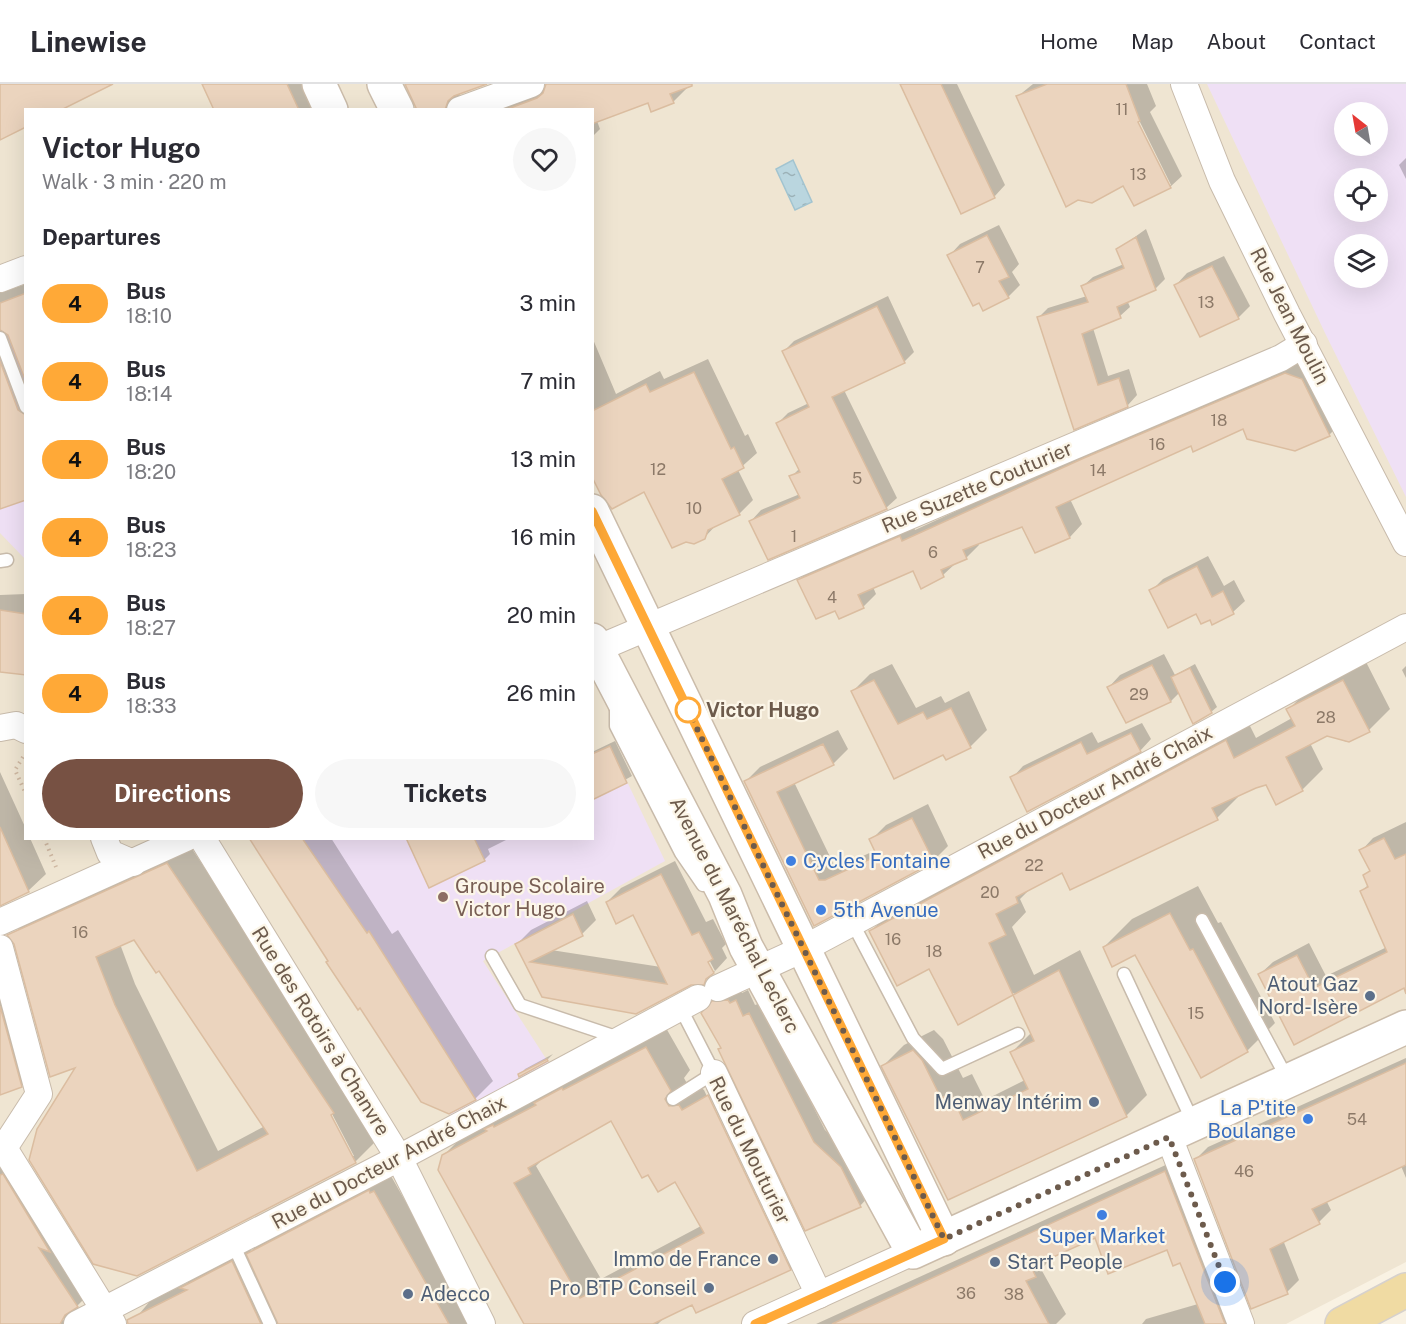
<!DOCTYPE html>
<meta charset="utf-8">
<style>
:root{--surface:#fff;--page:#f7f7f7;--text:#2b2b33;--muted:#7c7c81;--line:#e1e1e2;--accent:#775143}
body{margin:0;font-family:"Public Sans",sans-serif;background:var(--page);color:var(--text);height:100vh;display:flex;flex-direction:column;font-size:22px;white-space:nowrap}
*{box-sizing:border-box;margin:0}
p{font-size:20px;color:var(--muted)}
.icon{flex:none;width:33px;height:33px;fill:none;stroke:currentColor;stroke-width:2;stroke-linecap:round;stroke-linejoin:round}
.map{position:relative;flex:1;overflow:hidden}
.details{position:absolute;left:24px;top:24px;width:570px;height:732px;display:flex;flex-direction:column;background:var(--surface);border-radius:0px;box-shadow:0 6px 24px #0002}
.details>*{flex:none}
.badge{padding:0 12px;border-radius:20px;font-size:21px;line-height:39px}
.needle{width:39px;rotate:329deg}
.tools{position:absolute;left:1334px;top:18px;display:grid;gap:12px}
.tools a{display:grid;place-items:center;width:54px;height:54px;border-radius:50%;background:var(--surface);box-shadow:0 6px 24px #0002;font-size:30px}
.you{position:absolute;width:30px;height:30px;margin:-15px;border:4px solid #fff;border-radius:50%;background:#1a73e8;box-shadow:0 0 0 9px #1a73e833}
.map>.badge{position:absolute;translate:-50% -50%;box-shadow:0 0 0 3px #fff}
h2{padding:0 18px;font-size:22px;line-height:54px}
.round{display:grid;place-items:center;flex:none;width:63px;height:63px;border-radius:32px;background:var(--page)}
.summary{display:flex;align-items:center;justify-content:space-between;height:102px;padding:0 18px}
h1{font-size:28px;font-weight:700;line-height:45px}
.cta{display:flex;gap:12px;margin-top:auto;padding:12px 18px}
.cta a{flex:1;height:69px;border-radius:36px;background:var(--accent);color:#fff;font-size:24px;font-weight:700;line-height:69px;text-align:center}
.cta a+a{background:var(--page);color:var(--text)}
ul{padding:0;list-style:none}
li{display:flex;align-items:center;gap:18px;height:78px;padding:0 18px}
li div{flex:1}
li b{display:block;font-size:22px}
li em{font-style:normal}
li .badge{min-width:66px;font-weight:700;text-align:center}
header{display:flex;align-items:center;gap:36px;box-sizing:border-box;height:84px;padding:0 30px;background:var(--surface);border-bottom:2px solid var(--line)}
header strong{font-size:28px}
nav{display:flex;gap:33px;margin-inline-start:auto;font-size:21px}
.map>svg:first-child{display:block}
</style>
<header>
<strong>Linewise</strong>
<nav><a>Home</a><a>Map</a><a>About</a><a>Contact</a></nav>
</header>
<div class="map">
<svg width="1406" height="1240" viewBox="0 0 1406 1240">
<defs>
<pattern id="water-ripples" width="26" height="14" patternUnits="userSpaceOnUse" patternTransform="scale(1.5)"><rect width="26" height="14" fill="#bad6df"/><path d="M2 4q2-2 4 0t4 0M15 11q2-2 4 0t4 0" fill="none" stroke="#9bb1b7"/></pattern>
</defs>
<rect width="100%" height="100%" fill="#f9f2e3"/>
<path fill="#efe5d2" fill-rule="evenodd" d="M0,0H1406V1178L1286,1240H0ZM26,26H592V754H26ZM1344,28H1377V62H1344ZM1344,94H1377V128H1344ZM1344,160H1377V194H1344Z"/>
<g fill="#efe0f5" fill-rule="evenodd">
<path d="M1207,0H1406V413L1325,249ZM1377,28V62H1344V28ZM1377,94V128H1344V94ZM1344,160H1377V194H1344Z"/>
<polygon points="25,209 25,475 0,449 0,219"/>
<polygon points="610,662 665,777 483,877 552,984 458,1034 421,1018 249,755 592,754 593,670"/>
</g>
<polygon fill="url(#water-ripples)" stroke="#a2c4d0" stroke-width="1.5" points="793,76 812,118 795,126 776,85"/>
<g fill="#0003" fill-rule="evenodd">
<polygon points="204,0 333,0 308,26 216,26"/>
<polygon points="406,0 483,0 460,8 459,16 473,26 418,26"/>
<polygon points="546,0 685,0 687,4 673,18 648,17 597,37 600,45 592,53 592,26 484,26 545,3"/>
<polygon points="902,0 957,0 1005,101 994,113"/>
<path d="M1033,0H1147L1156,22L1150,28L1182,92L1170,103L1124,100L1078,115L1017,13ZM1136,30L1171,101H1168L1133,31Z"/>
<polygon points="1406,74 1406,95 1399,81"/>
<polygon points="999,141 1019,180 1012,188 1020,201 1008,213 984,225 949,172 960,160"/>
<polygon points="1146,145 1165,195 1156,204 1127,216 1130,223 1120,232 1093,244 1108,292 1129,285 1137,311 1128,321 1075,344 1038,234 1048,224 1087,212 1083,202 1093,193 1124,180 1118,165"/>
<polygon points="1224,172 1250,222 1238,234 1200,251 1176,201 1187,189"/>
<polygon points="26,200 26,296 20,302 26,317 26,414 0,421 0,209"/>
<polygon points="888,212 914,268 904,278 844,306 897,414 886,424 751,437 761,426 800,410 791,393 800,384 778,339 788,329 809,319 784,267 794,257"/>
<polygon points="592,253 616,310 660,287 664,295 708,275 745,352 748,350 757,369 738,386 753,416 739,430 718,439 704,454 645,406 592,389"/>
<polygon points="1298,277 1342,338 1329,351 1244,343 1192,360 1070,415 1082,440 1070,453 1036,467 1022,441 978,459 979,461 966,474 956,479 943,491 913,485 873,503 876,510 863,523 836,525 799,496 811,484 913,441 915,446 1098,362"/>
<polygon points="1208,472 1224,502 1234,496 1245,517 1233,528 1210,534 1151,507 1163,495"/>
<polygon points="26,510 26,590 0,587 0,511"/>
<polygon points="1164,570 1175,591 1195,580 1217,623 1211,628 1180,608 1171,617 1127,637 1109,603 1120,591"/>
<polygon points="1365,576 1390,625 1369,646 1347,658 1327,651 1310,659 1323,685 1302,706 1267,699 1237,711 1238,713 1217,734 1063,787 1032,803 1020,815 1026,828 1012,843 1034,891 1080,866 1147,1011 1126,1032 949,1114 883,982 904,961 934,946 943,955 963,994 972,990 985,1016 1025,996 1012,968 1032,948 1014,909 959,939 930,883 871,847 892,826 1247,636 1256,654 1292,634 1288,626 1309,605"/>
<polygon points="892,580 916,624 941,612 945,619 969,607 987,646 970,663 944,669 894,693 853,607 870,590"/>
<polygon points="1406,582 1406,594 1402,586"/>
<polygon points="1142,639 1151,655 1140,667 1012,694 1023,682 1092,648 1098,659"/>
<polygon points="838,646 848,665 833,680 794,698 834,781 841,782 876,766 871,756 886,741 928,720 948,762 933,777 815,840 745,698 760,683"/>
<polygon points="615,657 632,692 592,714 592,668"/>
<polygon points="0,688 26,745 26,754 30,754 46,790 28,807 0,820"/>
<polygon points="1406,738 1406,903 1295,959 1260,890 1273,878 1309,859 1326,892 1387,863 1362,807 1369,800 1365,791 1371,785 1361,767 1373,754"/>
<polygon points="250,754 331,754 392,850 398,846 493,997 475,1015 449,1028 330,877"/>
<polygon points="414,754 510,754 488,765 490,770 484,776 430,802"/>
<path d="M188,759L354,1007L376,1057L355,1078L137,1190L78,982L15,849L35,828ZM134,854L160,885L265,1042L218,1067L135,900L120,860ZM329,1024L354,1072H351L326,1025Z"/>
<polygon points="675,777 706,838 713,835 726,860 722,864 727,874 717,885 715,887 706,870 704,872 712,887 715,887 703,899 543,912 517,860 531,846 587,817 596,836 582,850 551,866 661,883 634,829 607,818 621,804"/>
<polygon points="1198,802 1218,839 1221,838 1275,939 1247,967 1136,869 1104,863 1132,835"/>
<polygon points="0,846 38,984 21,1002 0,1009"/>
<polygon points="740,905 742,909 748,906 755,921 761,919 825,1046 853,1072 871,1110 860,1122 722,963 713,918 725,906"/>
<path d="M666,944L690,986L684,994L689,1003L699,1002L704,1006L785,1178H789L706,1005L728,992L810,1165L790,1185L693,1219L666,1232L658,1240H526L444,1071L464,1051ZM611,1035L649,1089L676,1096L701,1142L601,1195L536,1082L547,1071Z"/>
<polygon points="553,970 547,976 520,991 525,985"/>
<polygon points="1406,974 1406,1094 1401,1082 1326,1116 1331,1126 1319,1138 1283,1156 1299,1196 1287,1208 1195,1076 1208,1063"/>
<polygon points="0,1066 94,1205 63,1236 81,1240 0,1240"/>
<polygon points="1181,1074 1252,1240 1142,1240 1146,1235 1198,1220 1181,1177 1168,1164 1096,1152 1048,1174 1049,1177 1041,1185 1066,1230 1056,1240 816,1240"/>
<polygon points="391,1092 475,1240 131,1240 150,1217 187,1199 198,1188 249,1161 251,1167 265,1153"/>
</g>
<g fill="#ebd4be" stroke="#dbbda0" stroke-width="1.5" fill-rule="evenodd">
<polygon points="0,0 113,0 61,26 26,26 26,43 0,56"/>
<polygon points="202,0 287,0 299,26 214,26"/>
<polygon points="405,0 487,0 454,12 448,17 445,26 417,26"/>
<polygon points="546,0 692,0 692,2 670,10 674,19 651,28 648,19 592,40 592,26 505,26 537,14 543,9"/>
<polygon points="900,0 941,0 995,114 961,130"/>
<polygon points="1047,0 1126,0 1140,37 1138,38 1171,104 1134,122 1123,102 1092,119 1078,116 1066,123 1016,12"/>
<polygon points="987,151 1009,193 999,197 1009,214 983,227 979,219 973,222 947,171"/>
<polygon points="1136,153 1156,206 1117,223 1121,234 1082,250 1098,301 1119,294 1128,323 1074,346 1037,233 1088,218 1081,202 1124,184 1116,165"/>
<polygon points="1212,182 1239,235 1200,253 1174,201"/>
<polygon points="26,209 26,298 8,251 0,246 0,219"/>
<polygon points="877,222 905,279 832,313 887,425 768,476 749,437 800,414 789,392 800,388 776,339 809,323 782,267"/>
<polygon points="0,277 18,326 26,331 26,416 0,425"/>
<polygon points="694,288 731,365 734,363 744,384 722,395 740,431 708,446 705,455 694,460 686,458 672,464 644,408 612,425 601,411 592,393 592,327 646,300 650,308"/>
<polygon points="1285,289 1302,295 1330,352 1295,367 1247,355 1243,345 1193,368 1191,362 1056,423 1070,454 1035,469 1022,443 963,466 967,475 941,486 944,493 921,505 913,487 858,511 864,524 839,535 835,527 816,535 797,496 900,452 902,457 1084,374"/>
<polygon points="1197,482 1212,513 1223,507 1234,530 1212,541 1210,536 1201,540 1196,530 1168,544 1149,506"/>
<polygon points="0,526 26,530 26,591 0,588"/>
<polygon points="1152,581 1171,618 1126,639 1107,603"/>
<polygon points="1190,584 1212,629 1193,640 1171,593"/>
<polygon points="874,596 898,640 923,628 927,635 951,624 971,664 946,676 943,671 894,695 851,607"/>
<polygon points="1343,596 1370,648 1349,658 1327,652 1286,673 1303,707 1276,721 1266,701 1256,704 1212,724 1218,736 1070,806 1062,789 1016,813 1018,819 996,830 1006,851 989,859 1013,911 1059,886 1127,1033 948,1116 881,982 913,966 922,976 941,1014 951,1010 963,1036 1028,1005 1010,968 1034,957 1013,911 958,941 929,885 897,902 869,847 1226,656 1234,674 1295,642 1286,625"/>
<polygon points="1131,649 1141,668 1027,728 1010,693 1081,658 1087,670"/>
<polygon points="823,660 834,681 777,708 819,796 825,796 877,772 869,755 912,734 934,778 814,842 744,697"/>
<polygon points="610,662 627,699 592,716 592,670"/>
<polygon points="0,743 29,808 0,822"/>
<polygon points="249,754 302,754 367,849 369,847 476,1016 449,1030 421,1018 360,924 358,926 326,878 328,877"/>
<polygon points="406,754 474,754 485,777 429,804"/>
<polygon points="1384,754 1395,775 1406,770 1406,910 1404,904 1294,961 1258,890 1297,871 1314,904 1387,868 1360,807 1368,803 1363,791 1370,787 1359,766"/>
<path d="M167,779L334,1029L331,1031L356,1079L137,1192L93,1180L29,1076L37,1045L75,984L50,993L14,860L7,851ZM134,856L156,889L159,887L268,1050L197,1087L115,921L96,873Z"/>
<polygon points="661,790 692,851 699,848 713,875 708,878 714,889 706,895 704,901 691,901 636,930 542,913 515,860 573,830 583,852 530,878 667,900 633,831 616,840 606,818"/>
<polygon points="1170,829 1190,866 1193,865 1248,968 1201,994 1135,871 1112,883 1103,863"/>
<polygon points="728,916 730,919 736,916 743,932 749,929 814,1058 841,1083 861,1123 805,1147 718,965 721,964 701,929 712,917"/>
<polygon points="0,922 22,1003 0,1011"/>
<path d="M646,963L671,1007L665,1015L669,1022L679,1021L682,1026L708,1011L791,1186L696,1229L692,1221L653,1240H524L438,1086L442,1071L487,1047L484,1045L493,1041L494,1043L536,1021L534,1019L562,1004L563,1006ZM611,1037L642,1094L648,1091L658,1108L675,1098L704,1149L580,1214L514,1099L531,1090L528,1084Z"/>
<polygon points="547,975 548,977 519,993 518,990"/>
<polygon points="1406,979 1406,1081 1312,1125 1320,1140 1270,1165 1288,1210 1251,1225 1194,1075"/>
<polygon points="1165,1087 1225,1240 1205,1240 1180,1179 1173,1182 1167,1166 1108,1190 1095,1154 1031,1183 1036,1193 1026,1197 1049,1240 832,1240"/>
<polygon points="3,1090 50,1168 39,1164 78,1223 65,1231 60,1240 0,1240 0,1091"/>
<polygon points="369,1106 370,1109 374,1107 449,1240 278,1240 246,1170"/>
<polygon points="232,1177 261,1240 128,1240 127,1236 187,1206 180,1204"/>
</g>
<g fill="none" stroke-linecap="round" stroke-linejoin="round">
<defs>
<g id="lane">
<polyline points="0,254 26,323"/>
<polyline points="0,477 7,476"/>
<polyline points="616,622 616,642 681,769 703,801"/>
<polyline points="1202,836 1288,996"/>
<polyline points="852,838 913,954 942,985 1018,950"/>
<polyline points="492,872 520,921 619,954"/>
<polyline points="1124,890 1193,1038"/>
<polyline points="673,1015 714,989 680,923"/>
<polyline points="233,1160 270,1240"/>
</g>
<g id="street">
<polyline points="1184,0 1222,97 1287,230 1406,459"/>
<polyline points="460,26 531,0"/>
<polyline points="0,195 26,185"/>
<polyline points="592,567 1281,274 1304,260"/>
<polyline points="0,644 16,641 26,646"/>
<polyline points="104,754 110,769 133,779"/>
<polyline points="202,754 399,1074 482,1240"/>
<polyline points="0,838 186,754"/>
<polyline points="0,864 39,1010 4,1064"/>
<polyline points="718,904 803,865 1406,543"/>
<polyline points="714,989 819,1211"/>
<polyline points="1169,1053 1241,1240"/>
<polyline points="4,1064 113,1240"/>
<polyline points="77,1240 399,1074 698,914"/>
<polyline points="755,1240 913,1168"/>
</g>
<g id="secondary">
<polyline points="319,0 331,26"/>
<polyline points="384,0 397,26"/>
<polyline points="592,427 944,1155"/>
<polyline points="592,556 725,811 746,863 913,1168 1406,943"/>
</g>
<polyline id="primary" points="1342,1240 1406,1206"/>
</defs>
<use href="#lane" stroke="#c8bbab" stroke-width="15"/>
<use href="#street" stroke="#c8bbab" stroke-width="28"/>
<use href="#secondary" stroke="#cbbcaa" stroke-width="36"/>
<use href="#primary" stroke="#d6d1cd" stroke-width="36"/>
<g stroke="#cfb8a2" stroke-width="4" stroke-dasharray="1.5 4.5" stroke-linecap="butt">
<polyline points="23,673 15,686 26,710"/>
<polyline points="44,754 56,783"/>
</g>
<use href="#lane" stroke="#fff" stroke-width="12"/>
<use href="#street" stroke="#fff" stroke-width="26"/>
<use href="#secondary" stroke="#fff" stroke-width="33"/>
<use href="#primary" stroke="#f0dba3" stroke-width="33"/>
</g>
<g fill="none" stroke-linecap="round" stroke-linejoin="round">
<defs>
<polyline id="line" points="592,427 944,1155 755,1240"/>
</defs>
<use href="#line" stroke="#fff" stroke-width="14"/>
<use href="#line" stroke="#ffa937" stroke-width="9"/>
<polyline stroke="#6d5b4c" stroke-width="6" stroke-dasharray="0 10.8" points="688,626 944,1155 1169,1053 1225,1198"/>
</g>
<circle fill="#fff" stroke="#ffa937" stroke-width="3" cx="688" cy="626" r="12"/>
<g fill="#3f7fe0" stroke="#fcf6e8" stroke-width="2">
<circle cx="791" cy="777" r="6"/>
<circle cx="821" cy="826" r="6"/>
<circle cx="1308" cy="1035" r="6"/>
<circle cx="1102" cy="1131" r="6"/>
</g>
<circle fill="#8d6e63" stroke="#fcf6e8" stroke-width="2" cx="443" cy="813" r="6"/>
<g fill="#5c6f8a" stroke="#fcf6e8" stroke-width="2">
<circle cx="1370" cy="912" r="6"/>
<circle cx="1094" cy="1018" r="6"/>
<circle cx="773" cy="1175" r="6"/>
<circle cx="995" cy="1178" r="6"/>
<circle cx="709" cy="1204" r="6"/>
<circle cx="408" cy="1210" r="6"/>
</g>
<g text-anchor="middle" stroke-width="4.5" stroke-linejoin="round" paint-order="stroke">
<g font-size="16" fill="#8c7968">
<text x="1122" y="31">11</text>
<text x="1138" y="96">13</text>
<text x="980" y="189">7</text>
<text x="1206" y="224">13</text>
<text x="1219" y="342">18</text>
<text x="1157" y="366">16</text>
<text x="658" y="391">12</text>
<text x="1098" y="392">14</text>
<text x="857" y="400">5</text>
<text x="694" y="430">10</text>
<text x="794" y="458">1</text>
<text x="933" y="474">6</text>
<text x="832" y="519">4</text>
<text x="1139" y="616">29</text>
<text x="1326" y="639">28</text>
<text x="1034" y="787">22</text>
<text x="990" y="814">20</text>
<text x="80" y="854">16</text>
<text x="893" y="861">16</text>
<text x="934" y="873">18</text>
<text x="1196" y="935">15</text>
<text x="1357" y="1041">54</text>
<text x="1244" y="1093">46</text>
<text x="966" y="1215">36</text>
<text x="1014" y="1216">38</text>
</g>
<g font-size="20" fill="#6d5b4c" stroke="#fcf6e8">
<text transform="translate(1290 232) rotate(63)" y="7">Rue Jean Moulin</text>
<text transform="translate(977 403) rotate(-23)" y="7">Rue Suzette Couturier</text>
<text transform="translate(1095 708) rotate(-28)" y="7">Rue du Docteur André Chaix</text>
<text transform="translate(735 831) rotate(63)" y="7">Avenue du Maréchal Leclerc</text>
<text transform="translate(321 947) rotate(58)" y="7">Rue des Rotoirs à Chanvre</text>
<text transform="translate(750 1066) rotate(64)" y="7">Rue du Mouturier</text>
<text transform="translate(389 1078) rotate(-28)" y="7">Rue du Docteur André Chaix</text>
</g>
<g font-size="20" font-weight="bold" fill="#6d5b4c" stroke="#fcf6e8" text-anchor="start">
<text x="706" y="633">Victor Hugo</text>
</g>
<g font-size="20" fill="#366cbe" stroke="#fcf6e8" text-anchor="start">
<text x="803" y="784">Cycles Fontaine</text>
<text x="833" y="833">5th Avenue</text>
<text x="1296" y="1031" text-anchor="end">La P'tite<tspan x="1296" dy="23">Boulange</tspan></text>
<text x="1102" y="1159" text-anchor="middle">Super Market</text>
</g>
<g font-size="20" fill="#785e54" stroke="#fcf6e8" text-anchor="start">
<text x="455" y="809">Groupe Scolaire<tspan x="455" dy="23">Victor Hugo</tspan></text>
</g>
<g font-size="20" fill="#4e5e75" stroke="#fcf6e8" text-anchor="end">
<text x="1358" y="907">Atout Gaz<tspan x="1358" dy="23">Nord-Isère</tspan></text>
<text x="1082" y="1025">Menway Intérim</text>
<text x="761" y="1182">Immo de France</text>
<text x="1007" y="1185" text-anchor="start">Start People</text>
<text x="697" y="1211">Pro BTP Conseil</text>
<text x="420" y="1217" text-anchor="start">Adecco</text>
</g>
</g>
</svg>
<div class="tools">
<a><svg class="needle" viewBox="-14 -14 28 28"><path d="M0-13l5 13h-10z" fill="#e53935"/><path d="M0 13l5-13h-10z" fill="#7c7c81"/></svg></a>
<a><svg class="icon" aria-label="locate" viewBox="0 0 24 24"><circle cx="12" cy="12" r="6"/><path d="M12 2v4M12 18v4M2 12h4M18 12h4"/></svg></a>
<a><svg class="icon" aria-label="layers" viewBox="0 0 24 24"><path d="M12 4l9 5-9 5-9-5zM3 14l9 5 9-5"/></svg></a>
</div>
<div class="you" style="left:1225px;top:1198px"></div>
<section class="details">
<div class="summary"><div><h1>Victor Hugo</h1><p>Walk · 3 min · 220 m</p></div><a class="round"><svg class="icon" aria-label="heart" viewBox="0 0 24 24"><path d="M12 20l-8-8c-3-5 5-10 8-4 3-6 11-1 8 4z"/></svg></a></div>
<h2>Departures</h2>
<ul>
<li><span class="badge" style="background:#ffa937;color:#111">4</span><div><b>Bus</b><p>18:10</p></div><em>3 min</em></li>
<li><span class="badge" style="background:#ffa937;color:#111">4</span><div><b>Bus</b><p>18:14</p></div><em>7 min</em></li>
<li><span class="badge" style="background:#ffa937;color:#111">4</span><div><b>Bus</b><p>18:20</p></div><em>13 min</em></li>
<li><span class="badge" style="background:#ffa937;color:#111">4</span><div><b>Bus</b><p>18:23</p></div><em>16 min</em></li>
<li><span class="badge" style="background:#ffa937;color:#111">4</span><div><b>Bus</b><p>18:27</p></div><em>20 min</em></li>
<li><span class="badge" style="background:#ffa937;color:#111">4</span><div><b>Bus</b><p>18:33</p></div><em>26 min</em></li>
</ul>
<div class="cta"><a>Directions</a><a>Tickets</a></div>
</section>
</div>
